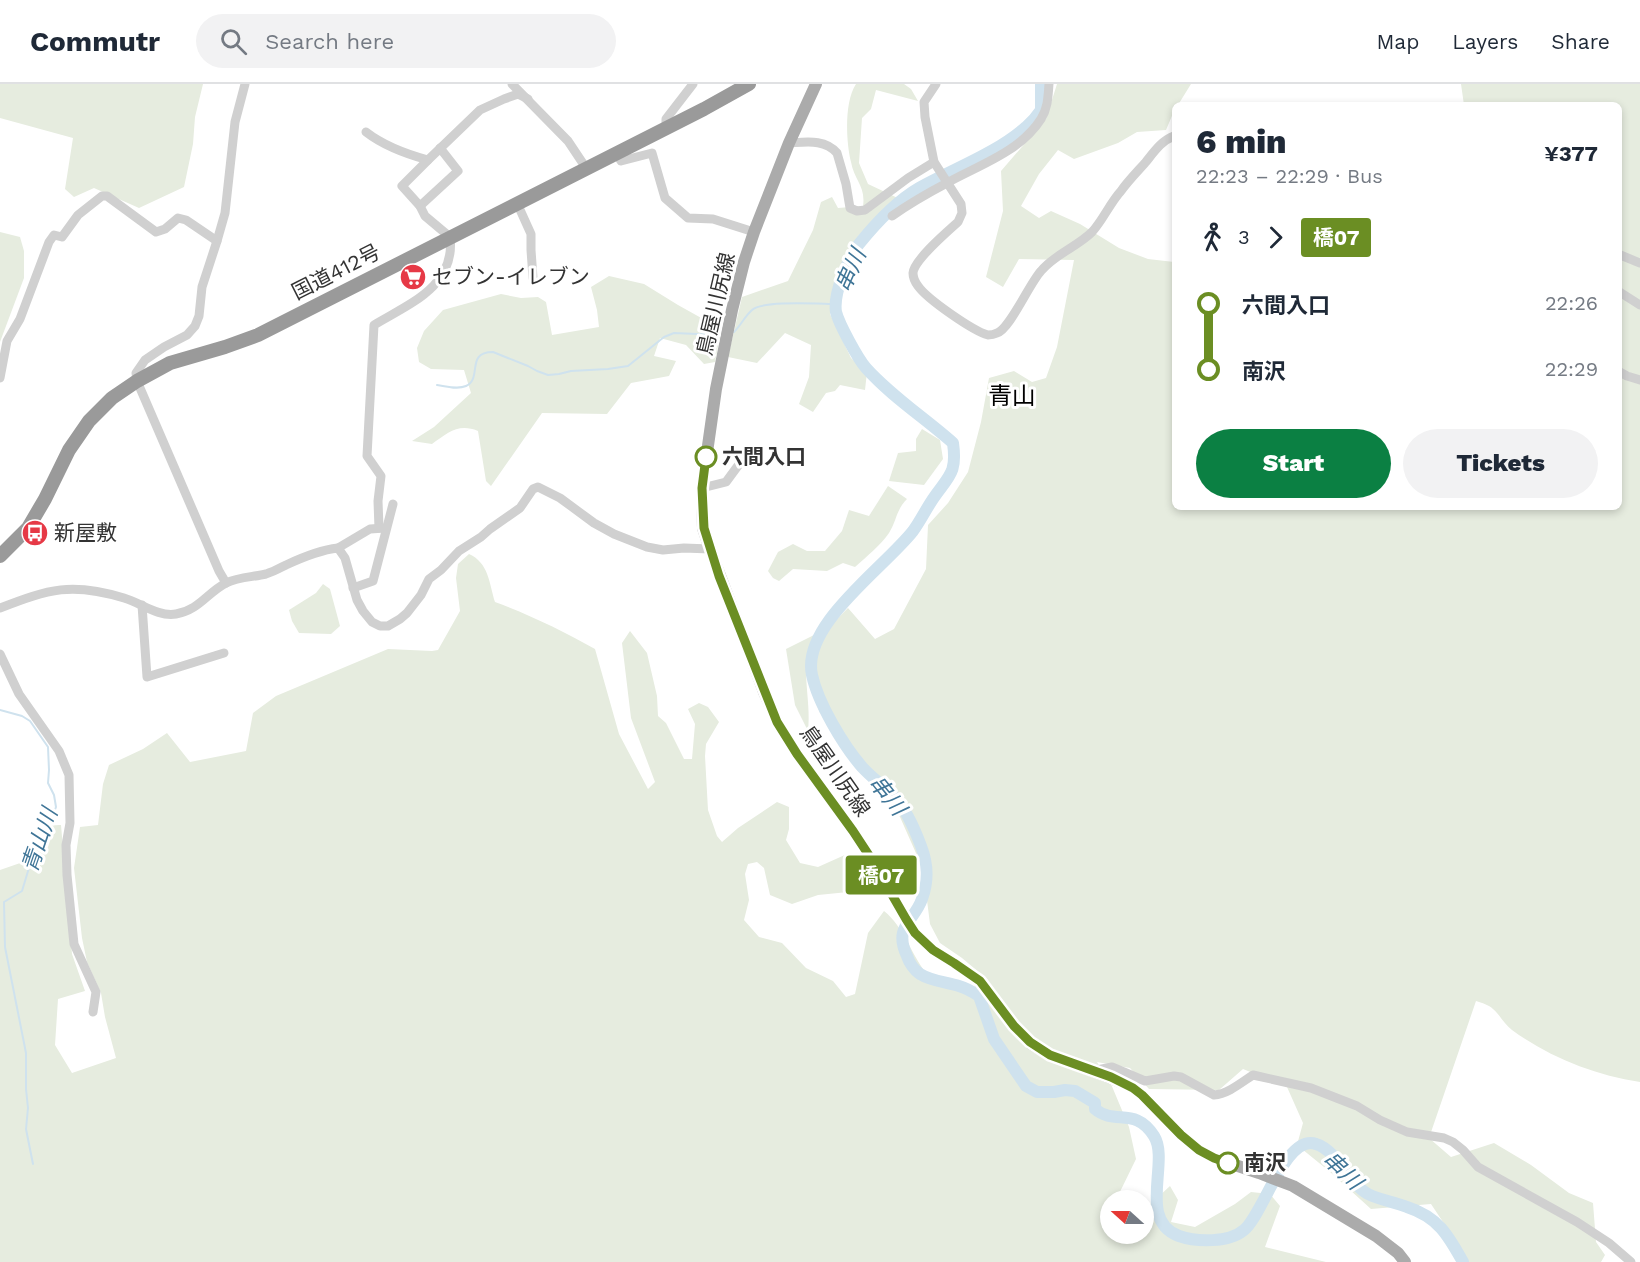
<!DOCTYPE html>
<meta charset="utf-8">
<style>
:root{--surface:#fff;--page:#f2f2f3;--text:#1f2937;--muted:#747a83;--line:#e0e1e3;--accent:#0b8043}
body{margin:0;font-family:"Work Sans","Noto Sans JP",sans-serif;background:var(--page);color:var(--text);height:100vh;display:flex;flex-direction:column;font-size:22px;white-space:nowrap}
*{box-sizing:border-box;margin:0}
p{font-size:20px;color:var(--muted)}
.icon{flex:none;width:33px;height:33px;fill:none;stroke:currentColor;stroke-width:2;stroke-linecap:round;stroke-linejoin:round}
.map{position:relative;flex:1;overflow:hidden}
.side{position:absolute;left:1172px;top:18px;width:450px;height:408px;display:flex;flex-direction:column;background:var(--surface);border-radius:9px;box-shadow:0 3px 9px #0003}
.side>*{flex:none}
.badge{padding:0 12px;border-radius:4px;font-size:21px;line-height:39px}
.needle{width:39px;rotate:291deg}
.tools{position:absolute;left:1100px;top:1106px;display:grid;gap:12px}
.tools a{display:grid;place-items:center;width:54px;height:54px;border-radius:50%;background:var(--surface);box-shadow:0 3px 9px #0003;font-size:30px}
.map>.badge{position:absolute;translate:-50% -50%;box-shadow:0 0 0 3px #fff}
.legs{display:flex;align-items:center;gap:9px;height:66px;padding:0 24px;font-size:20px}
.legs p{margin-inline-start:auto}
.summary{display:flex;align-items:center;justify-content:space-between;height:102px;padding:0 24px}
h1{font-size:33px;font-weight:800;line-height:45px}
.action{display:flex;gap:12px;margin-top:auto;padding:12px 24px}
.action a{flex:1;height:69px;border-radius:36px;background:var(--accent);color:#fff;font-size:24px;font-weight:800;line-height:69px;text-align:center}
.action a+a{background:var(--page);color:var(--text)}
ul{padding:0 24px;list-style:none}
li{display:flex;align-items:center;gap:21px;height:66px;font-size:22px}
li i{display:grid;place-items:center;width:9px;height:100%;margin:0 8px;background:currentColor}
li i::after{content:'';width:15px;height:15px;margin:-8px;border:4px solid;border-radius:50%;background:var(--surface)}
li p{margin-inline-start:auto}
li:first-child i{background:linear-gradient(#0000 50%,currentColor 0)}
li:last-child i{background:linear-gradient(currentColor 50%,#0000 0)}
header{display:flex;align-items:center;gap:36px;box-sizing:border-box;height:84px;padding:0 30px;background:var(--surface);border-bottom:2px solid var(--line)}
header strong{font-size:28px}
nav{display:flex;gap:33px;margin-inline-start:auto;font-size:21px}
.search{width:420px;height:54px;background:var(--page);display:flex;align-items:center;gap:15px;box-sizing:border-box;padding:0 21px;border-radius:33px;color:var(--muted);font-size:22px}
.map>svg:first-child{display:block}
</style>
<header>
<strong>Commutr</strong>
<div class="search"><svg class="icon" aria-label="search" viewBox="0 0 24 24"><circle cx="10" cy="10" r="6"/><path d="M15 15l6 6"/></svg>Search here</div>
<nav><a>Map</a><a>Layers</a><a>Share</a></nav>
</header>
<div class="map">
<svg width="1640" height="1178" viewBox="0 0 1640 1178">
<rect width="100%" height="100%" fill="#fff"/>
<g fill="#e6ecdf">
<polygon points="0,0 203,0 195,33 193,60 184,103 139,124 94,104 74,113 65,105 73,54 0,34"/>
<path d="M856,0H904L911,5L918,17L876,6L871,25L862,34L859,79L868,100L902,116L859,151L835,197L830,230L851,274L867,288L865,306L840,301L835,307L826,309L813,328L799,320L809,293L811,261L785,249L757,279L728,273L742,213L788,197L813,146L821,118L832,113L838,124L863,122C866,102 854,96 851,78C846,58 844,18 856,0Z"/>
<path d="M1057,0H1191L1178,21H1174V27L1166,46L1137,48L1118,59L1074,75L1058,66L1039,90L1021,122L1039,134L1051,127L1080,140L1119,164L1148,175L1174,178V423H1618V21H1464L1461,0H1640V998C1594,991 1549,973 1512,946C1504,940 1500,931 1493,925C1489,921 1482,919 1476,917L1429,1054L1451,1073L1494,1059L1531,1081L1569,1109L1593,1119L1596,1158L1605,1171L1601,1178H1467L1459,1162L1431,1120L1371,1125L1329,1087L1297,1061L1303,1039L1287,1003L1243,985L1219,1006L1149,1005L1130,984L1097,978L1111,1000L1129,1043L1136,1075L1116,1116H1110V1149H1143V1127L1170,1102L1178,1116L1171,1138L1195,1143L1235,1120L1251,1108L1270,1110L1280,1122L1265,1163L1326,1178H0V786L26,777C33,758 37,740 61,741L72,870L85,907L58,915L55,961L72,989L116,974L105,933L101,909L87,878L82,854L74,784L80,743L98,741L103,700L109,681L143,665L167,649L190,678L246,667L253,629L276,612L388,565L432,567L438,566L460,527L456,494L458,480L469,470C489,479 489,499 495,518C530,531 563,547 595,565L619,650L648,705L655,698L631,634L622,559L630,547L647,569L657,612L658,632L666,639L684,675H692L695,640L688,625L699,619L708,623L719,638L706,660L705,672L708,726L717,752L722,758L738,744L777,718L789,723V745L786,756L800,779L818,783L847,770L855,783L848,808L818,811L792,820L770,811L764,784L757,778L748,780L745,790L749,816L744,836L759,853L782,859L806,884L833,897L846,913L855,910L868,849L884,827C904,843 911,870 926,889C933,897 974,913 985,917L988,896L962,874L940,859L930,840L923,785L900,733L874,700L860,686L848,665L835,649L826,633L820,629L813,611L818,561L832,540L848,524L875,555L894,545L926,485L928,441L948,419L968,388L981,338L989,294L1014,287L1032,298L1046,294L1057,263L1074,176L1019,175L1003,203L986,193L1003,127L1001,87L1046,35Z"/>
<polygon points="0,148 20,153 24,167 24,194 0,258"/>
<path d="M609,192L644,200L678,221L721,245L715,278L704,280L686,261L660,254L654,272L676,277L669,292L631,299L607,330L542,329L491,402L486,397L478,347C458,339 448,349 432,360L412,357L434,343L471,309L464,286L431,285L419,278L417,264L424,247L443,226L501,210L521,214L538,213L546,218L552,251L599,243L597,226L591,203Z"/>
<polygon points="922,345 940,356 943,375 924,401 889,397 898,369 916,367 916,355"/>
<path d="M888,402L907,415C896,426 897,436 889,449C880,462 867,472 855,483L843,479L827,487L793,485L779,497L773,494L768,487L778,468L793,460L807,467H825L842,447L849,426L869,432Z"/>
<polygon points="323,500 330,505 340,542 331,550 299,549 292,537 289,526 316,509"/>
<path d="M814,551C798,580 812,615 808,647L795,621L786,565Z"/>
</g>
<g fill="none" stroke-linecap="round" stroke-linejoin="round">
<g stroke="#cfe2ee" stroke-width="2">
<path d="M734,248C741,241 745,232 752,226C763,216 820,220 837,220"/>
<path d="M437,301C446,302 457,306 466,302C483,294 465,268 493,268L528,282L537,287L548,291L559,290L571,287L608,285L628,282L664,253L674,249L721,251"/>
<polyline points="0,626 22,632 30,637 48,663 49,686 48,699 54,711 56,723 45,753 35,764 22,807 4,818 5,863 26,969 26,1005 28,1024 26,1045 33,1080"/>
</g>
<path stroke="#cfe2ee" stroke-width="12" d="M1041,0V26C1037,32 1032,38 1026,43C997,69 953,85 919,104C895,118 876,139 859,160C848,175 833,209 836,228C839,240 858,275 866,284C892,313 925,334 953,359C957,388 950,391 935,412C927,423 921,436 913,447C884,484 801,541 812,591C818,619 843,661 862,683C872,694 885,703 895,714C907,726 915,746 921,762C928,780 929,796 922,815C914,838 893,842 907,872C909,878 914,886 920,890C931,897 946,898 959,902C966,904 973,908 979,912L994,955L1026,1002L1037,1008H1054L1065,1006L1075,1007L1095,1019V1025C1115,1042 1135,1022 1154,1052C1170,1077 1137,1137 1179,1152C1196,1158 1229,1159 1244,1146C1263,1131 1286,1049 1316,1060C1338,1067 1348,1099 1368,1110C1380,1116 1394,1118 1407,1123C1438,1133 1448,1151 1463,1178"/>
<g stroke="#d0d0d0" stroke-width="9">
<polyline points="512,0 568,57 586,84"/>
<path d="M936,0L924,18L925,33L934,78L961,120L962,129L958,138C948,147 914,176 913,189C913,193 915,198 918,202C927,215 973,247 988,251C991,251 995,250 997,249C1010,245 1029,200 1041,187C1055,170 1077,163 1092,148C1103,136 1110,119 1121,107C1128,97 1137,88 1145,79C1154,68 1161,57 1174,52"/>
<polyline points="666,45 666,35 693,0"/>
<path d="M366,48C384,62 406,70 428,76L480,26L504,15L518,10L528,15"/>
<path d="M789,59C807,58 825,55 837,69L846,100L850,124L857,127L865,126L908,94L934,78"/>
<polyline points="616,68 621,77 652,69 665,114 688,134 713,135 754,148"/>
<polyline points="517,119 531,150 531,166 533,194"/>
<polyline points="420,122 458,87 440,64"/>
<path d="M892,132C909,120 928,109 947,99C979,81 1020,68 1041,35C1048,24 1048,12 1049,0"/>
<polyline points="1618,170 1640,179"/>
<polyline points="1618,207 1640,221"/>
<polyline points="1618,287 1627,292 1640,296"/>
<polyline points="0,294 7,257 20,235 49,158 54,151 62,153 78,131 102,112 107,112 156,148 165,145 178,134 186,136 217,157"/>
<polyline points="702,404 726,398 740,379"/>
<path d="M379,444L378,417L381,392L367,372L374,241C409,220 456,202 450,153L425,132L420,122L402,102L428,76"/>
<polyline points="338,464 370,445 385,444"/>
<polyline points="226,499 219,487 137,297 136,289 145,276 164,263 187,251 195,242 199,232 202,203 217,157 225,129 235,38 245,0"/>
<polyline points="353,504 373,497 393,420"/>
<polyline points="142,521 147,593 224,569"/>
<path d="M0,524C49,505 72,498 124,514C141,519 158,533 176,530C199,526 207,509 226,499C238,493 253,493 266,490C273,488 280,484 286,481C303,473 320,466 338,464L345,474L357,516L363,527L372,538L380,542H388L400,535L407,529L421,511L429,495L441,486L459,467L481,453L490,445L520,424L533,405L538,403L560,414L594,439L614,450L647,463L663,466L684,464L710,465"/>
<polyline points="0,570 19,610 59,667 69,691 70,739 66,761 67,791 74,860 96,908 93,928"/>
<path d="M1092,987L1112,983L1145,997L1174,992L1181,993L1214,1011C1228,1010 1242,998 1253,991L1311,1004L1357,1022L1380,1036L1407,1048L1444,1054L1453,1058L1463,1066L1478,1083L1577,1138L1609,1159L1631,1178"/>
</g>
<polyline stroke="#ababab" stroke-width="12" points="816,0 789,59 754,148 744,178 732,226 716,305 702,404 703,444 710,465 764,608 777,637 797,670 853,747 872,776 906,835 915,849 933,866 954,879 979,897 1014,942 1030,959 1050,971 1111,994 1133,1004 1142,1011 1181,1051 1199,1066 1214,1074 1259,1089 1293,1102 1376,1152 1398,1169 1405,1178"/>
<polyline stroke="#9a9a9a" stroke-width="14" points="0,472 28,444 45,415 69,366 89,337 112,314 137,297 170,279 225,263 258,251 704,25 749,0"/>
</g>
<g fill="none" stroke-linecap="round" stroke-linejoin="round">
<defs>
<polyline id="line-1" points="706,373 702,404 704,444 719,492 777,638 797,670 853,747 872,776 906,835 915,849 933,866 954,879 980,897 1014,942 1030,958 1050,971 1111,993 1133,1004 1142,1011 1181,1051 1199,1066 1214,1074 1228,1079"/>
</defs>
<use href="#line-1" stroke="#fff" stroke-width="14"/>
<use href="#line-1" stroke="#6b8e23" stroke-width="9"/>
</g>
<defs>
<symbol id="supermarket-disc" viewBox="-11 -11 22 22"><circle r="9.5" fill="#e63946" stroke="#fff"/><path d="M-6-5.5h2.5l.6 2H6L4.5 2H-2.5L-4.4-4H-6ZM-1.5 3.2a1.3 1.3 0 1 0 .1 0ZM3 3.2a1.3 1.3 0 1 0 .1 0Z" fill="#fff"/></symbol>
<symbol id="bus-disc" viewBox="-11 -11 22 22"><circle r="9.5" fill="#e63946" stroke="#fff"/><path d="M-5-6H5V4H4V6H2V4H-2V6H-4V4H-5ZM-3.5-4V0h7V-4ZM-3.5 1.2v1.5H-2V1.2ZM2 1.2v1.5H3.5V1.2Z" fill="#fff"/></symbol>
</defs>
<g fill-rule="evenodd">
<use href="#supermarket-disc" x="398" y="178" width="30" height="30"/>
<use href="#bus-disc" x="20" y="434" width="30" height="30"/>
</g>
<g fill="#fff" stroke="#6b8e23" stroke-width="3">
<circle cx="706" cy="373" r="10"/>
<circle cx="1228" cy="1079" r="10"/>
</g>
<g text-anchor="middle" stroke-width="6" stroke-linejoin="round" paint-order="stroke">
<g font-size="21" fill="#333" stroke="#fff">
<text transform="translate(336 188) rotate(-27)" y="7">国道412号</text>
<text transform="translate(716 220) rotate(-77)" y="7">鳥屋川尻線</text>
<text transform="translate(835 687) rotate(55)" y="7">鳥屋川尻線</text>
</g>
<g font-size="21" fill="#333" stroke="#fff" text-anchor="start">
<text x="432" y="200">セブン-イレブン</text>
<text x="54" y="456">新屋敷</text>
</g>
<g font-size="21" font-weight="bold" fill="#333" stroke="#fff" text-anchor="start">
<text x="722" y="380">六間入口</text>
<text x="1244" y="1086">南沢</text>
</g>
<g font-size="22" font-style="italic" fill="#3f7597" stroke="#fff">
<text transform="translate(850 186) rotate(-66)" y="8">串川</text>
<text transform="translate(888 711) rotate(51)" y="8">串川</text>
<text transform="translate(39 756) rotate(-71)" y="8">青山川</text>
<text transform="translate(1343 1086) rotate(44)" y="8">串川</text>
</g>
<g font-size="24" fill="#000" stroke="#fff">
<text x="1012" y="320">青山</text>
</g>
</g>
</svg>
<div class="tools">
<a><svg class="needle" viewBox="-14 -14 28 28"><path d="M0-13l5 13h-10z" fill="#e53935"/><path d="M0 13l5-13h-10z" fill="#747a83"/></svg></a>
</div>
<b class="badge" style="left:881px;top:791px;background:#6b8e23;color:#fff">橋07</b>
<section class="side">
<div class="summary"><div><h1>6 min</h1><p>22:23 – 22:29 · Bus</p></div><b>¥377</b></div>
<div class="legs"><svg class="icon" aria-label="walk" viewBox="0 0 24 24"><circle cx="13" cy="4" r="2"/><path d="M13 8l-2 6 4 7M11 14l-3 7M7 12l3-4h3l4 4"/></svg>3<svg class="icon" aria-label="forward" viewBox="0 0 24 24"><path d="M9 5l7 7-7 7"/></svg><b class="badge" style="background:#6b8e23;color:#fff">橋07</b></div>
<ul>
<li><i style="color:#6b8e23"></i><b>六間入口</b><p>22:26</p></li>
<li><i style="color:#6b8e23"></i><b>南沢</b><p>22:29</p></li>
</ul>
<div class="action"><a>Start</a><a>Tickets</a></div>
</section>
</div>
